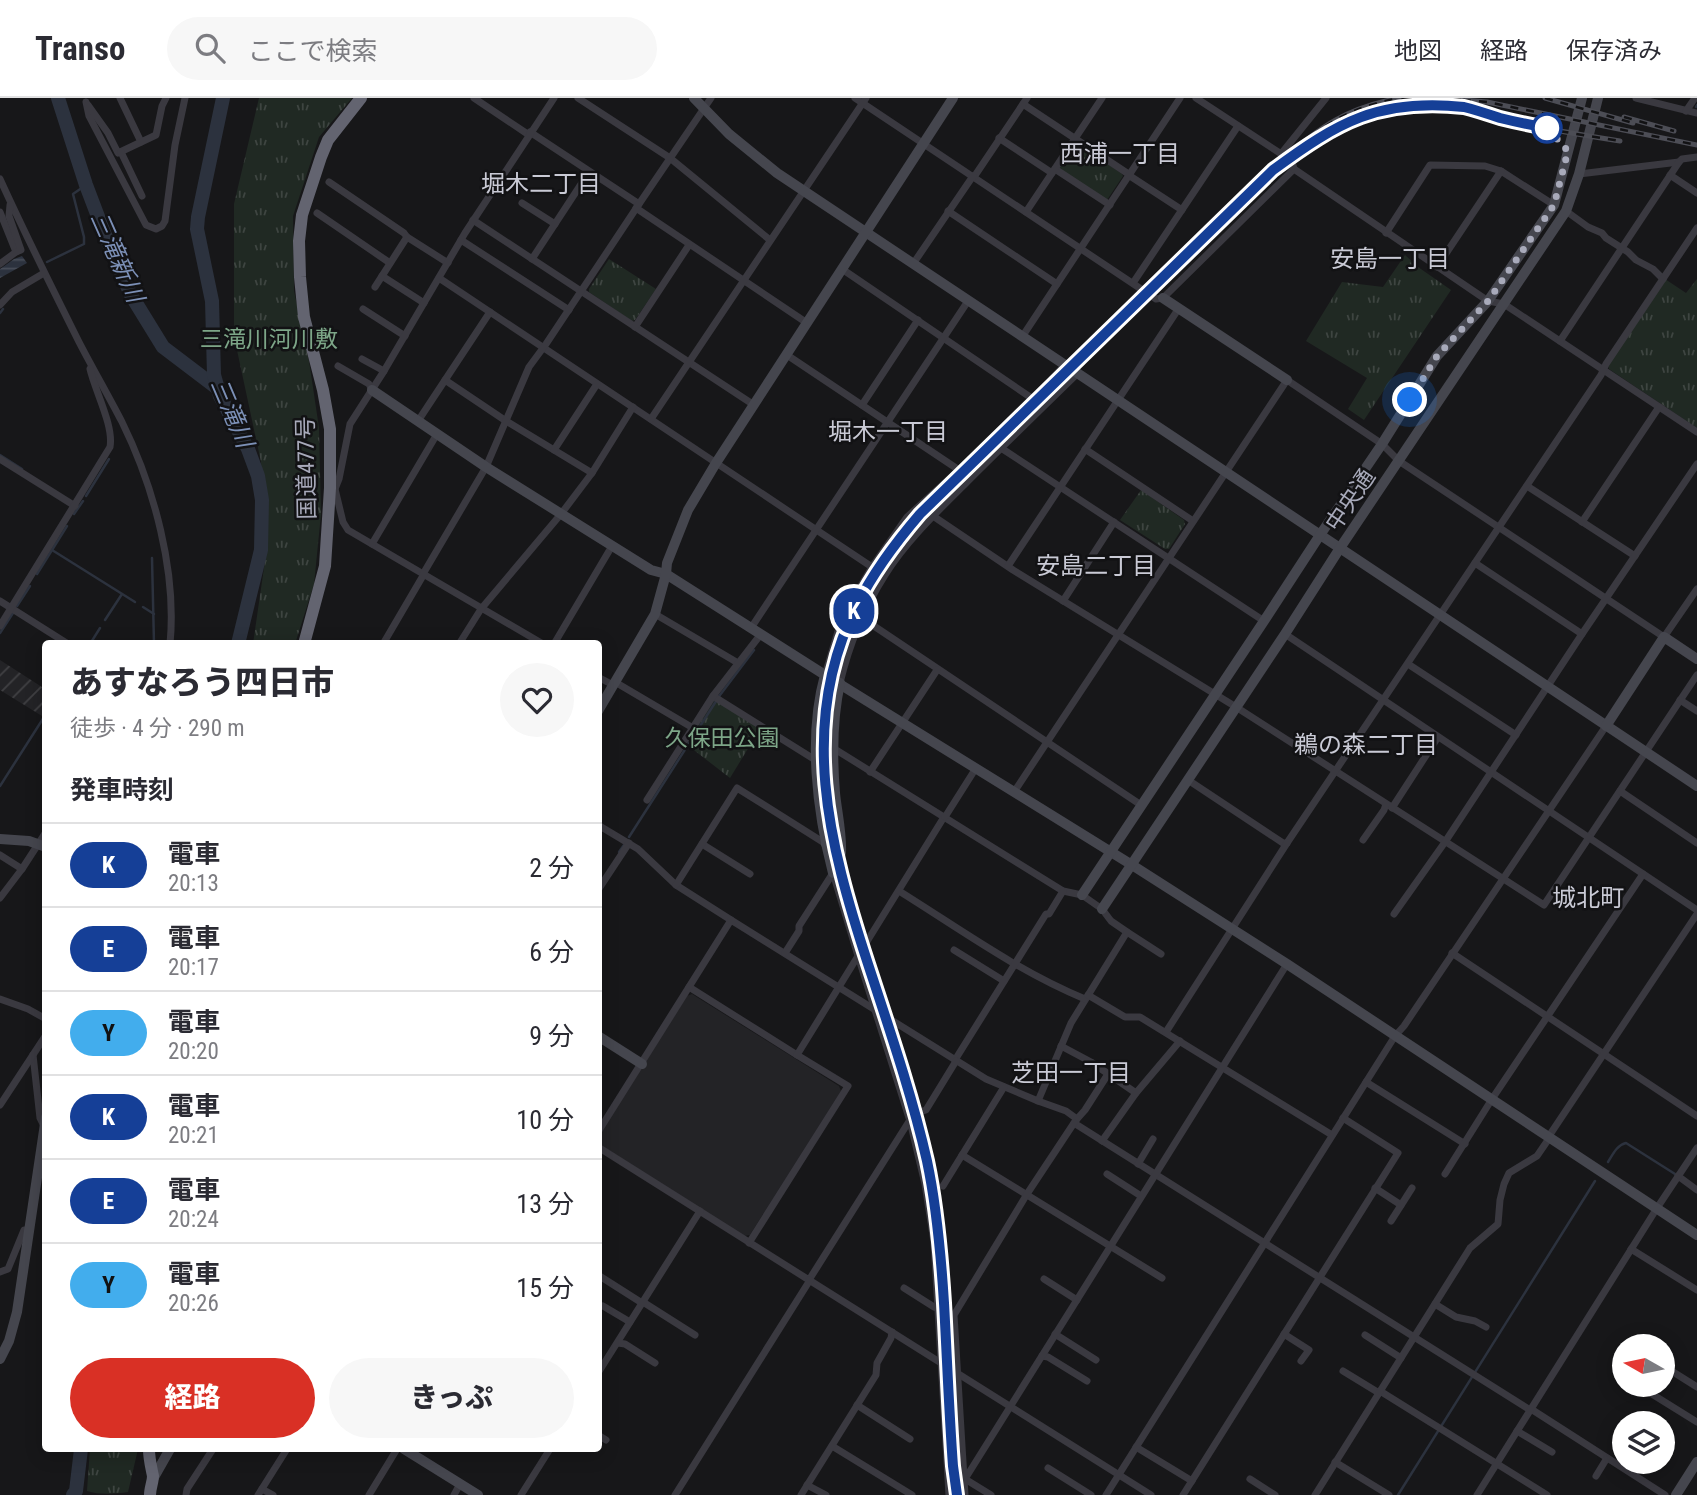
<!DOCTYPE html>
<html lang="ja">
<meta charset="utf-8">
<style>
:root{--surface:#fff;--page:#f7f7f7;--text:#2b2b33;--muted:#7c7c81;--line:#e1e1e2;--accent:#d93025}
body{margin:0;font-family:"Roboto Condensed","Noto Sans JP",sans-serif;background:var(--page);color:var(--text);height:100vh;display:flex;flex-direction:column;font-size:26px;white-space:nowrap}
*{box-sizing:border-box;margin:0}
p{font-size:23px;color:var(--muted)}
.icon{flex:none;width:38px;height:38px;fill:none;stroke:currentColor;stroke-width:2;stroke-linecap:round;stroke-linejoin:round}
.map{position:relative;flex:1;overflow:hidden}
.panel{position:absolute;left:42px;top:542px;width:560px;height:812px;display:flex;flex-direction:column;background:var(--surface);border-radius:7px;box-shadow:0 4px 18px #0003}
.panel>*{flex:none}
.badge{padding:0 14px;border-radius:23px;font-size:24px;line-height:46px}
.needle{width:46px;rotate:279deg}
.fabs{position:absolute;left:1612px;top:1236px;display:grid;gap:14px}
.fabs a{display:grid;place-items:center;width:63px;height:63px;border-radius:50%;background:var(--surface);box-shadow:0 4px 18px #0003;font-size:35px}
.you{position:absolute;width:35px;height:35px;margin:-18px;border:5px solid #fff;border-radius:50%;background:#1a73e8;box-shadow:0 0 0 10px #1a73e833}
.map>.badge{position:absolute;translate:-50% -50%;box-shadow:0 0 0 4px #fff}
h2{padding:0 28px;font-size:26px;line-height:63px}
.round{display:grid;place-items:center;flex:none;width:74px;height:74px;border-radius:37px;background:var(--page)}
.overview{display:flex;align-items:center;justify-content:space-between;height:119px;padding:0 28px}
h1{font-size:33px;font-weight:800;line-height:52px}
.button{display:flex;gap:14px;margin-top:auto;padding:14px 28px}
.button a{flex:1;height:80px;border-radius:42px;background:var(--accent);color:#fff;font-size:28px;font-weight:800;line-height:80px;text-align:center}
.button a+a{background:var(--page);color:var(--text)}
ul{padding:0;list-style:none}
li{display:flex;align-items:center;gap:21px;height:84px;padding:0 28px;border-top:2px solid var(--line)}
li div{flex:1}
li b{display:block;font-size:26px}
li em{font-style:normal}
li .badge{min-width:77px;font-weight:700;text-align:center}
header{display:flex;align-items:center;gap:42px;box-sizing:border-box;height:98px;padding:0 35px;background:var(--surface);border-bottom:2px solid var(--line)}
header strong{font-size:33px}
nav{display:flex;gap:38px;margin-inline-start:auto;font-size:24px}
.search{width:490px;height:63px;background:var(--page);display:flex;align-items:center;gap:18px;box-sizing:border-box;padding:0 24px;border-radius:38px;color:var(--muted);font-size:26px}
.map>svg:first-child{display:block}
</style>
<header>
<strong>Transo</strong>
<div class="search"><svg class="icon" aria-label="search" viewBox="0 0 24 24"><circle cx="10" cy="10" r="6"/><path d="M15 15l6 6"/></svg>ここで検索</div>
<nav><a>地図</a><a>経路</a><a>保存済み</a></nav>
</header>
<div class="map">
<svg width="1697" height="1397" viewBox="0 0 1697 1397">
<defs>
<pattern id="industrial-furrows" width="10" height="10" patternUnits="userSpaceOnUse" patternTransform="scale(1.75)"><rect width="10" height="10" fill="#232326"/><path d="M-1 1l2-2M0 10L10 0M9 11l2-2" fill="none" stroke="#404043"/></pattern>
<pattern id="grass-tufts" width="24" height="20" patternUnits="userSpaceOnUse" patternTransform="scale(1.75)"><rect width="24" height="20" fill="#202923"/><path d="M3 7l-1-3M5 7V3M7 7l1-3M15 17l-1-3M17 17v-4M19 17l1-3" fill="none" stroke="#3e4541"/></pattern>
<pattern id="water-rules" width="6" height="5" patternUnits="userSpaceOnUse" patternTransform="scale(1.75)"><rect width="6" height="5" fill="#2c323e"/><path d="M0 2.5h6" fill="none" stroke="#484d58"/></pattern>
</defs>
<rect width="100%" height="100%" fill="#171719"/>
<polygon fill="#232326" points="692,896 839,988 841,993 750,1137 744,1138 599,1046 598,1039 687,898"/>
<polygon fill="url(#industrial-furrows)" points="0,562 45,591 45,612 42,618 0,592"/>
<g fill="url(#grass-tufts)">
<polygon points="259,0 352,0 319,39 293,118 294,193 309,263 319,330 321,416 314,486 295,546 253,546 265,463 261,364 234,238 234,106"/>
<polygon points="1075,47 1080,47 1122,76 1123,78 1107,102 1058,71"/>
<polygon points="1405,157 1418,169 1451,192 1364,322 1348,311 1367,280 1306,243 1342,184 1383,189"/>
<polygon points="609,161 656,191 635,222 632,223 589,194 589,191"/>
<polygon points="1665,181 1686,195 1697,181 1697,330 1609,271 1608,267"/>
<polygon points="1141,392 1184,422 1185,426 1169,451 1165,451 1120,422"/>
<polygon points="714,603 718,603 760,631 730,680 686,646"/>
<path d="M90,1351H138L128,1394C114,1396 100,1397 87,1393Z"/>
</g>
<polygon fill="url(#water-rules)" points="22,158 27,165 0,180 0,171 14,161"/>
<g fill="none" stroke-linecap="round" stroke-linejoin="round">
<g stroke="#2c323e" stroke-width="2.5">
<polyline points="1696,9 1697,7"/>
<polyline points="47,164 84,146 84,139 73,96 86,87"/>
<polyline points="0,215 3,211"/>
<polyline points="0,357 22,371"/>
<polyline points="86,398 109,361"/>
<polyline points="74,416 83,403"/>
<polyline points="52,452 135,504"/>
<polyline points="152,460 154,546"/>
<polyline points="37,476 67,428"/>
<polyline points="17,508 30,488"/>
<polyline points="143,509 154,516"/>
<polyline points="105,522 122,496"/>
<polyline points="0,535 13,515"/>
<polyline points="90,546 100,530"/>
<polyline points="0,688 46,616"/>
<polyline points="629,739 720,597 754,552"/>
<polyline points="619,754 624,747"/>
<path d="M1608,1064C1613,1056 1617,1047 1626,1045L1675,1076"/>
<polyline points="1398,1397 1595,1083"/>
</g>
<g stroke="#2c323e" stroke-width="14">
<polyline points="58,0 86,87 105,137 131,197 163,249 217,290"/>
<polyline points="223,0 198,119 197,131 212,203 214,277 220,298 248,351 258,378 262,402 261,452 238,546"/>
<polyline points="73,1397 76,1393 81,1351"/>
</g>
<g stroke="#3a3940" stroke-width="7">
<polyline points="120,0 141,44"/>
<polyline points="474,0 529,37"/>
<polyline points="578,0 670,60 770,142"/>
<polyline points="855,0 1156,201 1163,200 1294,71"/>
<polyline points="1196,0 1292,63 1294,71 1488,203 1504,206 1697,334"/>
<polyline points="1636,0 1697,15"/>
<polyline points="86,4 89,18 146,127 156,131 162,128 165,123 175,47 185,0"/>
<polyline points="1023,6 1130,77"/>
<polyline points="88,7 108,35 118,55 156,37 162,8 166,0"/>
<polyline points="1686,13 1695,0"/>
<polyline points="530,34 639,106"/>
<polyline points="999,40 1052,75"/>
<polyline points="121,54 142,98"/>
<polyline points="1281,56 1326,0"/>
<polyline points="1055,71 1110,107"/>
<polyline points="1579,76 1679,64 1682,61 1697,59"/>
<polyline points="1670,77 1697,95"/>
<polyline points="1130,78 1182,112"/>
<polyline points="974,79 1027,0"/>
<path d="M0,81C25,136 52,190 79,244C93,271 108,297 122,324C154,389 177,474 170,546"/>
<polyline points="329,84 404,135 407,139"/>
<polyline points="522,105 555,126"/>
<polyline points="636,110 807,225"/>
<polyline points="948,113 1057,186"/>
<polyline points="1566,113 1588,129 1602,135 1606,140 1628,154 1636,162 1653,171 1663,181"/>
<polyline points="0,114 16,154"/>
<polyline points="1026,114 1102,0"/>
<polyline points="317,115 390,165"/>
<polyline points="473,122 754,307"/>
<polyline points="1386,135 1430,67 1485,68 1501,73 1554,107"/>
<polyline points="461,142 569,212"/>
<polyline points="532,161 589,74"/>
<polyline points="0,166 16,154 21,152 9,118 10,107"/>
<polyline points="913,166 973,78"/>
<polyline points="1437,169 1501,73"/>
<polyline points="842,171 1033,301"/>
<polyline points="382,178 424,205"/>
<polyline points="439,180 872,469"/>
<polyline points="1133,185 1238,28"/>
<polyline points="375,189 407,139 448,165"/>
<polyline points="0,207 12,194 44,175"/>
<polyline points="363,211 405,238"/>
<polyline points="635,229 689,147"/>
<polyline points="1022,239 1180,0"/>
<polyline points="1560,243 1679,64"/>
<polyline points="787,257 959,372"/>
<polyline points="362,261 384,273"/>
<polyline points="338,268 369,286 372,292"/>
<polyline points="445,282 506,323 592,375"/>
<polyline points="862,307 918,222"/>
<polyline points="651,321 866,0"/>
<polyline points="418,323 490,214"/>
<polyline points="1001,350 1264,523"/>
<polyline points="1085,351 1193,423"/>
<polyline points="554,352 597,286"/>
<polyline points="0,361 75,408"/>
<polyline points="1527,388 1635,458"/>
<polyline points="330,390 335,391 339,381 350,326 384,273 465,135 554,0"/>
<polyline points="335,391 343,424 348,432 543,546"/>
<polyline points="933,418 1013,472 1236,609 1544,807 1697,577"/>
<polyline points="1582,424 1659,309"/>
<polyline points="372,446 437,336"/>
<polyline points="1475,465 1582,536"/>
<polyline points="1008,468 1179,210"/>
<polyline points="423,476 486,369 529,269 546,246 639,106 711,0"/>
<polyline points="0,503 68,546"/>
<polyline points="1063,503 1114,424"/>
<polyline points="655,516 738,565"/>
<polyline points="862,520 1141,707"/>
<path d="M0,528L110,349C114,328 95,293 90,271"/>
<polyline points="751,530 968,203"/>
<polyline points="1285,536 1697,812"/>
<polyline points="383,546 424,476"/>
<polyline points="459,546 481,511 561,416 592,375 633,309"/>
<polyline points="554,546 612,448"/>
<polyline points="1408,566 1516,637"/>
<polyline points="825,577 842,520 872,469 907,419 959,372 1033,301 1065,267"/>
<polyline points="598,579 613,587"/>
<polyline points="615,584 693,630"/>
<path d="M840,585C849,547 864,510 885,477C907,442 938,413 967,384C1003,348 1040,312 1077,276"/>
<polyline points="713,598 817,663"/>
<polyline points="1680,602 1697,613"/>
<polyline points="833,650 1063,793 1082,797 1102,811 1111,823 1127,834 1071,925 1038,1003"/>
<polyline points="870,674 937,572"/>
<polyline points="1188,682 1283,745 1287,745"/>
<polyline points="1620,693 1697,745"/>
<polyline points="1014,694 1287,282 1382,346 1399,363 1664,539 1697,491"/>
<polyline points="647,702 713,598 761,536"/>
<polyline points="1392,710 1438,639"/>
<polyline points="944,719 858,858 910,1023 925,1086 934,1144 949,1397"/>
<polyline points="945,719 976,670"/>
<polyline points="598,727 638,751 676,787 731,822"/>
<polyline points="1363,742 1384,712 1386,706"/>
<polyline points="702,746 750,776"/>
<polyline points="0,757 22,771"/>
<polyline points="676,787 737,690 826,746"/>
<polyline points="598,792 629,745"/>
<path d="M899,793C960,831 1019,874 1085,901"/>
<polyline points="0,800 22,771 46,734"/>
<polyline points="1394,816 1445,744 1582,536 1697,366"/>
<polyline points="1127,834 1161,856"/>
<polyline points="954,852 1004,883"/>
<polyline points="1452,855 1697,1018"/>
<polyline points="689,889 797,957"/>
<polyline points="1088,897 1125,919 1140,919 1332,1037"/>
<polyline points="0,901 28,911 46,921"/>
<polyline points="1166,934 1287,745 1601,277 1606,266 1697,130"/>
<polyline points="1061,948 1091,964 1136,995"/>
<polyline points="33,957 40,1020 44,1028"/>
<polyline points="955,962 1046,816 1049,816 1063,793"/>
<polyline points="1366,984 1465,1046"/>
<polyline points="0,1007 46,937"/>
<polyline points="1077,1021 1085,1012 1108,976"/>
<polyline points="598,1034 731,822 986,981 1038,1003 1066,1013 1077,1021 1074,1025 1530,1312"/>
<polyline points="1549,1038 1697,816"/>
<polyline points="1102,1043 1136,995 1180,943"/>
<polyline points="598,1049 809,1182 908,1025 916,1015 926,1012 956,963"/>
<polyline points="962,1057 1162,1180"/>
<polyline points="1138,1066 1153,1041"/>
<polyline points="1107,1076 1141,1098"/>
<polyline points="1445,1076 1492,1001 1643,776"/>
<polyline points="1678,1078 1697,1092"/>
<polyline points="943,1088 1004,989"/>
<polyline points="1375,1090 1401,1107"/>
<polyline points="1391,1123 1412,1090"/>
<polyline points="749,1145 848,988 797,957 858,858 833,775 799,828 799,833 785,855"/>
<polyline points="1631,1151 1697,1192"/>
<polyline points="0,1174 8,1171 24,1132 30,1132"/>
<polyline points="598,1177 642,1205"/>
<polyline points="1044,1181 1077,1202"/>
<polyline points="809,1182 1151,1397"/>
<polyline points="904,1190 934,1209 938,1210"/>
<polyline points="643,1204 695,1237"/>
<polyline points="1435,1206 1456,1219 1475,1223 1486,1229"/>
<polyline points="603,1208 630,1224"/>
<polyline points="1055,1236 1096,1262"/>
<polyline points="1284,1236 1309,1252 1301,1263"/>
<polyline points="1365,1237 1401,1260"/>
<polyline points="618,1245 625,1246 655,1265"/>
<polyline points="1662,1251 1664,1249"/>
<polyline points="1042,1258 1048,1259 1087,1283"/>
<polyline points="1662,1267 1697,1289"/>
<polyline points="1343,1273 1379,1295"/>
<polyline points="598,1275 700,1113"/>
<polyline points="1641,1286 1639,1288 1697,1324"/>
<polyline points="1380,1293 1547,1397"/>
<polyline points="857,1307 910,1341"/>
<polyline points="1531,1311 1665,1397"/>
<polyline points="1517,1333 1552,1354"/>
<polyline points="598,1337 606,1342"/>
<polyline points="832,1348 912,1397"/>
<polyline points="1136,1349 1192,1383"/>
<polyline points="1335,1364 1389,1397"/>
<polyline points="1048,1370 1091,1397"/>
<polyline points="1596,1378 1607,1360"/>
<polyline points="965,1381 1287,866"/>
<polyline points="965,1381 991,1397"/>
<polyline points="1250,1381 1275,1397"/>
<polyline points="807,1387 826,1397"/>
<polyline points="262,1391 273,1397"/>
<polyline points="186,1397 187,1391 213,1351"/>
<polyline points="258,1397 287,1351"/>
<polyline points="369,1397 397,1351"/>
<polyline points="454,1397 460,1386"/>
<polyline points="521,1397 550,1351"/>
<polyline points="675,1397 810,1182"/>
<polyline points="801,1397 876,1277 877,1265 891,1240 892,1234"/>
<polyline points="965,1397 954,1217 1027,1096 1074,1025"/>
<polyline points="1106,1397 1395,938 1404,928 1606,628"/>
<polyline points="1183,1397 1398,1055 1343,1020"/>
<polyline points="1315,1397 1470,1150 1498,1126 1500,1102 1504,1086 1509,1075 1537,1058 1550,1039"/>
<polyline points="1477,1397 1657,1110 1697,1050"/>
</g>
<g stroke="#45464e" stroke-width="10">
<polyline points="694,0 729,36 777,75 1697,688"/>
<polyline points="1163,200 1287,282"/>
<path d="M372,292L486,369L651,472L666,476L825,577C808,638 817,713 833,775"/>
<polyline points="825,577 1132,767 1287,866 1697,1137"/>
<polyline points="598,613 655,516 666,476 667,465 688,412 716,365 953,0"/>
<polyline points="1606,628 1664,539 1697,561"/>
<polyline points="0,741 29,743 46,749"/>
<path d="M826,746L841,755C842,735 837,715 835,695C832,658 832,621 840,585"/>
<polyline points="1082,797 1264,523 1320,437 1382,346 1437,258 1488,203 1554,107 1582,0"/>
<polyline points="1102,811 1285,536 1340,450 1566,113 1579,76 1598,0"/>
<polyline points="598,938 642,966"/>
<polyline points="0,1261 9,1243 17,1214 46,1019"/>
<polyline points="404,1351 478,1397"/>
<polyline points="153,1381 170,1351"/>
<polyline points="1676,1397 1697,1364"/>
</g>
<g stroke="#636470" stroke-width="12">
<polyline points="304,546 325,468 330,390 330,331 323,292 304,219 300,179 299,143 302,117 321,59 328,42 361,0"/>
<path d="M149,1351C149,1361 151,1368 153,1378C153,1384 150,1390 150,1397"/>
</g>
<defs>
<g id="rail">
<polyline points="1545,0 1633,25"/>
<polyline points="1463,2 1487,4 1697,47"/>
<path d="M1388,9C1415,4 1441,4 1468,10C1487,14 1506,21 1525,26C1556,33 1588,38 1620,43"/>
<polyline points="1624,19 1674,33"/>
<path d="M954,1397C951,1348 949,1300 946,1251C943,1190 940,1129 928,1068C922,1041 914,1014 905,987C893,948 881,909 869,870C827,740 791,610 869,485C908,421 965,372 1018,320C1105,234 1195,150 1282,63C1320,28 1347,10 1399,0"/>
</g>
</defs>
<use href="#rail" stroke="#4c4d55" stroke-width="5"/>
<use href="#rail" stroke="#121214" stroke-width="2.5" stroke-dasharray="8" stroke-linecap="butt"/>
</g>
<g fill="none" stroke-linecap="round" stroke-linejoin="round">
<defs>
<path id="line" d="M957,1397L953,1368C949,1314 947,1259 944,1205C941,1157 937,1110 927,1063C912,997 889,930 868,866C829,747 797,625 857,507C874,473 896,444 920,416L1273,72C1338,24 1379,0 1464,9C1476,12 1488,16 1500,20C1516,24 1531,27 1547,30"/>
</defs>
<use href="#line" stroke="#fff" stroke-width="16"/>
<use href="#line" stroke="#153f97" stroke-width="10"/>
<polyline stroke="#a8aaba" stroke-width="7" stroke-dasharray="0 12.6" points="1410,302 1437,258 1488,203 1554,107 1568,53 1547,30"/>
</g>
<circle fill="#fff" stroke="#153f97" stroke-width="3.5" cx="1547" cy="30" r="14"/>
<g text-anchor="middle" stroke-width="5" stroke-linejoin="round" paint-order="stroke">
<g font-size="23" fill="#7da688" stroke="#121214">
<text x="269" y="249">三滝川河川敷</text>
<text x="722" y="648">久保田公園</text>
</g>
<g font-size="23" fill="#a8aaba" stroke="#121214">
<text transform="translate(306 370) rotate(-91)" y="8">国道477号</text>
<text transform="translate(1350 402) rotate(-56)" y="8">中央通</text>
</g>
<g font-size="24" fill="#c9cad5" stroke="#121214">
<text x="1120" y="64">西浦一丁目</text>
<text x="541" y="94">堀木二丁目</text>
<text x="1390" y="169">安島一丁目</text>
<text x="888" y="342">堀木一丁目</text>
<text x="1096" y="476">安島二丁目</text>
<text x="1366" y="655">鵜の森二丁目</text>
<text x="1588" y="808">城北町</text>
<text x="1071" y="983">芝田一丁目</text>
</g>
<g font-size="24" font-style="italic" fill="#7c90b7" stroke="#121214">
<text transform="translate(117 159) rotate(66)" y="8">三滝新川</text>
<text transform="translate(232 315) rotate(67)" y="8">三滝川</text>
</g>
</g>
</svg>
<div class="fabs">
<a><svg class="needle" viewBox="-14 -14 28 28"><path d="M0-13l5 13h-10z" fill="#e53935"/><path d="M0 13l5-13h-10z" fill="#7c7c81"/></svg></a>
<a><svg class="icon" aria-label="layers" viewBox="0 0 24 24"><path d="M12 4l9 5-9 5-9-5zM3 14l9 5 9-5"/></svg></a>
</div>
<div class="you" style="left:1410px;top:302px"></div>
<b class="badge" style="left:854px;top:513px;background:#153f97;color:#fff">K</b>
<section class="panel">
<div class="overview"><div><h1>あすなろう四日市</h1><p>徒歩 · 4 分 · 290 m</p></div><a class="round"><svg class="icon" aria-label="heart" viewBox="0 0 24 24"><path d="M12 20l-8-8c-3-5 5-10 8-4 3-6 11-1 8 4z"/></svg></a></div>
<h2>発車時刻</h2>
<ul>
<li><span class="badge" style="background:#153f97;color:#fff">K</span><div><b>電車</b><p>20:13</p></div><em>2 分</em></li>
<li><span class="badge" style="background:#153f97;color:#fff">E</span><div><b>電車</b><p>20:17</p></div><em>6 分</em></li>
<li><span class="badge" style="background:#42aded;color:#111">Y</span><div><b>電車</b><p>20:20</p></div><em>9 分</em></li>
<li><span class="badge" style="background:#153f97;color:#fff">K</span><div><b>電車</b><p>20:21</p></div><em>10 分</em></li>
<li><span class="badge" style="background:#153f97;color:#fff">E</span><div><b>電車</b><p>20:24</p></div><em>13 分</em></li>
<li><span class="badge" style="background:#42aded;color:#111">Y</span><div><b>電車</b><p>20:26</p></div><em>15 分</em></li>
</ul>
<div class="button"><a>経路</a><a>きっぷ</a></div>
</section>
</div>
